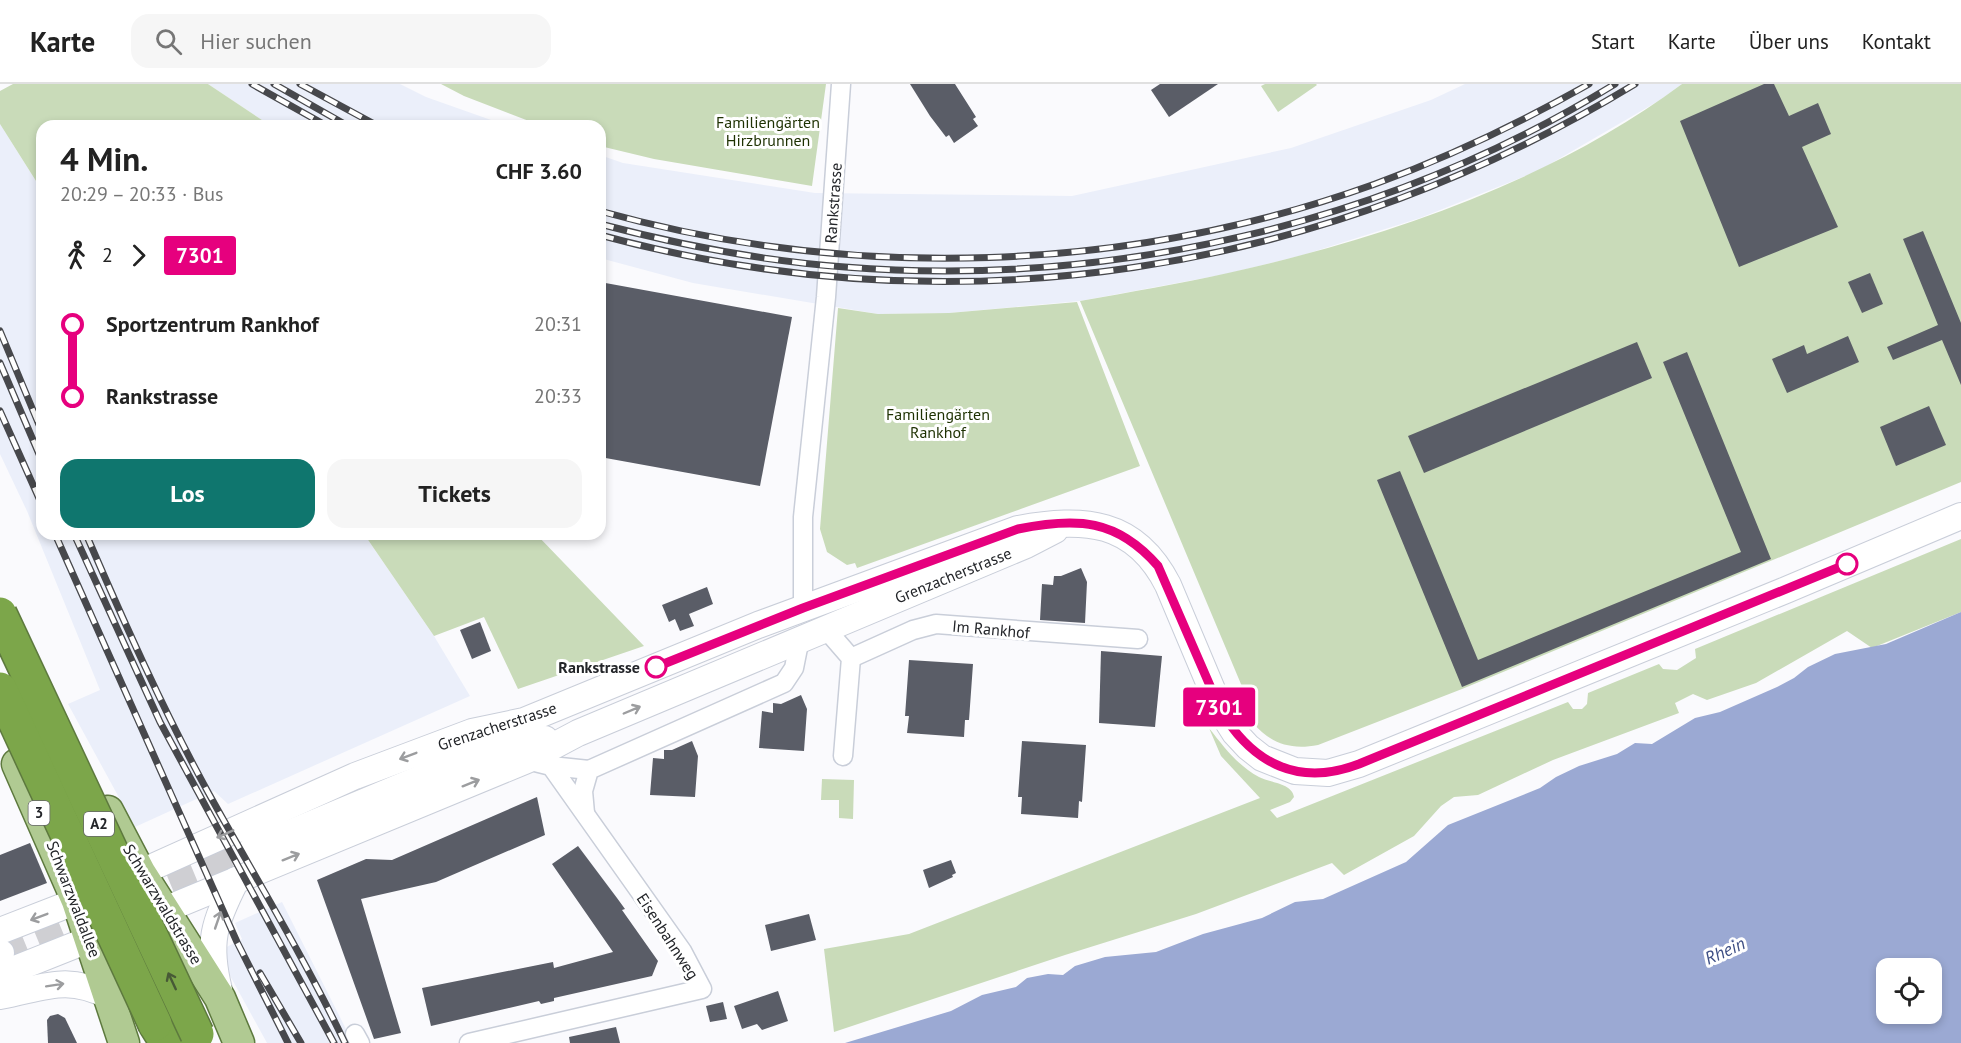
<!DOCTYPE html>
<html lang="de">
<meta charset="utf-8">
<style>
:root{--surface:#fff;--page:#f6f6f6;--text:#222;--muted:#767676;--line:#e0e0e0;--accent:#0f766e}
body{margin:0;font-family:"PT Sans",sans-serif;background:var(--page);color:var(--text);height:100vh;display:flex;flex-direction:column;font-size:22px;white-space:nowrap}
*{box-sizing:border-box;margin:0}
p{font-size:20px;color:var(--muted)}
.icon{flex:none;width:33px;height:33px;fill:none;stroke:currentColor;stroke-width:2;stroke-linecap:round;stroke-linejoin:round}
.map{position:relative;flex:1;overflow:hidden}
.side{position:absolute;left:36px;top:36px;width:570px;height:420px;display:flex;flex-direction:column;background:var(--surface);border-radius:18px;box-shadow:0 3px 9px #0003}
.side>*{flex:none}
.badge{padding:0 12px;border-radius:4px;font-size:21px;line-height:39px}
.buttons{position:absolute;left:1876px;top:874px;display:grid;gap:12px}
.buttons a{display:grid;place-items:center;width:66px;height:66px;border-radius:12px;background:var(--surface);box-shadow:0 3px 9px #0003;font-size:30px}
.map>.badge{position:absolute;translate:-50% -50%;box-shadow:0 0 0 3px #fff}
.legs{display:flex;align-items:center;gap:9px;height:66px;padding:0 24px;font-size:20px}
.legs p{margin-inline-start:auto}
.head{display:flex;align-items:center;justify-content:space-between;height:102px;padding:0 24px}
h1{font-size:33px;font-weight:800;line-height:45px}
.primary-button{display:flex;gap:12px;margin-top:auto;padding:12px 24px}
.primary-button a{flex:1;height:69px;border-radius:18px;background:var(--accent);color:#fff;font-size:24px;font-weight:800;line-height:69px;text-align:center}
.primary-button a+a{background:var(--page);color:var(--text)}
ul{padding:0 24px;list-style:none}
li{display:flex;align-items:center;gap:21px;height:72px;font-size:22px}
li i{display:grid;place-items:center;width:9px;height:100%;margin:0 8px;background:currentColor}
li i::after{content:'';width:15px;height:15px;margin:-8px;border:4px solid;border-radius:50%;background:var(--surface)}
li p{margin-inline-start:auto}
li:first-child i{background:linear-gradient(#0000 50%,currentColor 0)}
li:last-child i{background:linear-gradient(currentColor 50%,#0000 0)}
header{display:flex;align-items:center;gap:36px;box-sizing:border-box;height:84px;padding:0 30px;background:var(--surface);border-bottom:2px solid var(--line)}
header strong{font-size:28px}
nav{display:flex;gap:33px;margin-inline-start:auto;font-size:21px}
.search{width:420px;height:54px;background:var(--page);display:flex;align-items:center;gap:15px;box-sizing:border-box;padding:0 21px;border-radius:18px;color:var(--muted);font-size:22px}
.map>svg:first-child{display:block}
</style>
<header>
<strong>Karte</strong>
<div class="search"><svg class="icon" aria-label="search" viewBox="0 0 24 24"><circle cx="10" cy="10" r="6"/><path d="M15 15l6 6"/></svg>Hier suchen</div>
<nav><a>Start</a><a>Karte</a><a>Über uns</a><a>Kontakt</a></nav>
</header>
<div class="map">
<svg width="1961" height="959" viewBox="0 0 1961 959">
<rect width="100%" height="100%" fill="#fafafd"/>
<g fill="#ebeffa">
<polygon points="208,0 400,0 426,13 508,42 271,42"/>
<polygon points="1465,0 1682,0 1660,16 1538,87 1420,134 1303,171 1226,190 1080,217 949,229 878,230 693,199 600,174 600,71 623,79 815,109 1072,112 1291,64 1431,16"/>
<polygon points="0,40 36,97 42,102 42,450 364,450 434,552 470,612 228,720 214,707 135,743 68,620 100,606 27,427 0,370"/>
<polygon points="282,818 353,959 267,959 217,868 242,855 235,839"/>
</g>
<g fill="#c9dbb9">
<polygon points="13,0 208,0 271,42 42,42 42,102 36,97 0,40 0,7"/>
<polygon points="441,0 826,0 812,102 654,75 600,62 600,42 542,42 464,12"/>
<polygon points="1265,0 1316,0 1317,1 1278,28 1261,2"/>
<path d="M1682,0H1961V398L1462,605L1318,661C1277,669 1257,649 1237,616L1246,612L1080,217C1130,208 1179,200 1228,189C1385,154 1552,97 1682,0Z"/>
<polygon points="1077,218 1140,382 857,484 855,479 847,481 827,468 820,445 838,224 878,230 949,229"/>
<polygon points="364,450 536,450 644,562 518,605 484,533 434,552"/>
<path d="M1961,455V528L1872,564L1847,547L1756,599L1707,616L1693,610L1675,619L1679,629L1553,676L1478,711L1454,713L1441,722L1414,752L1344,791L1332,779L1196,830L1065,871L834,948L824,865L909,850L1260,714L1221,672L1209,644C1224,663 1237,681 1259,693C1270,699 1292,699 1294,713L1290,718L1270,726L1277,734L1568,618L1573,625H1582L1587,620L1588,609L1659,580L1663,585L1677,586L1696,574L1695,565Z"/>
<polygon points="822,695 854,696 853,735 839,734 839,716 821,716"/>
</g>
<path fill="#9ba9d3" fill-rule="evenodd" d="M1961,528V959H845L951,927L982,911L1016,903L1027,894L1048,890L1063,891L1075,882L1105,873L1156,868L1203,850L1262,834L1295,818L1323,815L1406,778L1448,741L1540,704L1556,693L1579,682L1617,670L1635,659L1652,660L1695,634L1720,628L1777,603L1794,594L1808,583L1835,570L1886,560ZM1887,885H1932V930H1887Z"/>
<g fill="#5a5d67">
<polygon points="910,0 955,0 976,33 973,35 978,42 954,59 949,51 946,53 930,32"/>
<polygon points="1160,0 1218,0 1169,33 1151,6"/>
<polygon points="1764,0 1774,0 1789,32 1818,19 1831,50 1802,63 1838,143 1739,183 1680,37"/>
<polygon points="1923,147 1961,239 1961,301 1942,256 1893,276 1887,263 1938,241 1903,155"/>
<polygon points="1870,189 1883,220 1862,229 1848,198"/>
<polygon points="600,198 792,233 760,402 600,373"/>
<polygon points="1848,252 1859,278 1787,309 1772,275 1804,261 1807,270"/>
<polygon points="1637,258 1652,294 1424,389 1408,352"/>
<polygon points="1687,268 1771,475 1462,603 1377,396 1400,387 1478,576 1741,468 1663,278"/>
<polygon points="1929,322 1946,361 1896,382 1880,343"/>
<polygon points="1081,484 1087,498 1085,539 1040,536 1042,500 1053,501 1054,492 1061,492"/>
<polygon points="707,503 713,520 689,530 694,542 680,547 675,535 669,538 662,521"/>
<polygon points="480,538 491,567 472,575 460,546"/>
<polygon points="1101,567 1162,572 1155,643 1099,639"/>
<polygon points="909,576 973,580 969,636 965,636 964,653 907,649 909,632 905,632"/>
<polygon points="801,611 807,625 804,667 759,664 762,627 773,629 773,619 781,620"/>
<polygon points="692,657 698,672 695,713 650,711 653,674 664,675 664,666 672,666"/>
<polygon points="1022,657 1086,661 1082,718 1079,717 1078,734 1021,730 1022,713 1018,713"/>
<polygon points="537,713 545,751 436,798 361,815 401,949 374,955 317,796 366,775 392,776"/>
<polygon points="30,759 47,799 0,817 0,771"/>
<polygon points="578,762 617,814 625,825 622,826 658,877 652,892 554,914 554,917 541,920 539,917 431,942 422,904 553,878 554,884 613,868 552,780"/>
<polygon points="951,776 956,789 952,791 953,793 929,804 923,786"/>
<polygon points="809,830 816,856 771,867 765,841"/>
<polygon points="778,907 788,937 762,946 757,940 742,945 734,922"/>
<polygon points="723,918 727,935 710,938 706,922"/>
<polygon points="58,930 65,934 77,959 48,959 47,936 50,932"/>
<polygon points="616,943 620,959 570,959 569,953"/>
</g>
<g fill="none" stroke-linecap="round" stroke-linejoin="round">
<g stroke="#cfcfd3" stroke-width="26" stroke-dasharray="26 13" stroke-linecap="butt">
<polyline points="134,814 252,765"/>
<polyline points="1,869 101,828"/>
</g>
<defs>
<g id="minor">
<polyline points="803,524 803,433 826,213 841,0"/>
<polyline points="825,544 851,574 843,672"/>
<polyline points="851,574 913,546 936,540 1138,555"/>
<polyline points="551,682 589,686"/>
<polyline points="585,729 583,707 589,686 784,599 794,584 800,554"/>
<polyline points="355,950 360,959"/>
<polyline points="469,959 702,905 682,867 551,682 527,676"/>
</g>
<g id="secondary">
<polyline points="252,765 474,672 545,655"/>
<polyline points="145,834 527,676 578,649 1026,461 1055,446"/>
<path d="M0,847L77,817L355,692L472,648L524,637L758,541L1018,445C1084,433 1135,436 1168,501L1221,627L1235,649L1248,663L1262,674L1295,687L1328,689L1359,680L1786,506L1961,432"/>
<polyline points="0,869 1,869"/>
<polyline points="0,891 108,848"/>
<path d="M219,906C207,858 214,839 236,796"/>
<path d="M0,912C44,904 66,890 109,912"/>
</g>
<g id="primary">
<polyline points="17,680 77,817 124,959"/>
<polyline points="108,727 140,788 220,914 239,959"/>
</g>
<polyline id="motorway" points="155,940 167,959"/>
</defs>
<use href="#minor" stroke="#c9ced9" stroke-width="21"/>
<use href="#secondary" stroke="#c9ced9" stroke-width="28"/>
<use href="#primary" stroke="#5d793e" stroke-width="33"/>
<use href="#motorway" stroke="#5d793e" stroke-width="36"/>
<use href="#minor" stroke="#fff" stroke-width="18"/>
<use href="#secondary" stroke="#fff" stroke-width="26"/>
<use href="#primary" stroke="#b0ca92" stroke-width="30"/>
<use href="#motorway" stroke="#7ca64a" stroke-width="33"/>
<defs>
<g id="rail">
<polyline points="252,0 327,42"/>
<polyline points="274,0 348,42"/>
<polyline points="300,0 378,42"/>
<path d="M600,127C853,198 1128,189 1375,100C1449,73 1520,39 1589,0"/>
<path d="M600,140C680,161 762,177 845,183C1111,204 1387,140 1615,0"/>
<path d="M600,151C957,248 1320,191 1635,0"/>
<polyline points="0,247 42,348"/>
<polyline points="0,279 42,377"/>
<polyline points="0,327 42,421"/>
<polyline points="55,450 237,858 288,959"/>
<polyline points="74,450 160,638 334,959"/>
<path d="M86,450C124,538 163,626 209,710C255,793 304,873 345,959"/>
<polyline points="260,889 301,959"/>
</g>
</defs>
<use href="#rail" stroke="#47484c" stroke-width="7"/>
<use href="#rail" stroke="#fff" stroke-width="4.5" stroke-dasharray="14" stroke-linecap="butt"/>
<defs>
<g id="motorway-bridge">
<polyline points="0,530 197,950"/>
<polyline points="0,605 155,940"/>
</g>
</defs>
<use href="#motorway-bridge" stroke="#5d793e" stroke-width="36" stroke-linecap="butt"/>
<use href="#motorway-bridge" stroke="#7ca64a" stroke-width="33"/>
</g>
<defs><path id="oneway-shaft" d="M-6 0H5M1.5-3L5.5 0L1.5 3" fill="none" stroke-width="1.6" stroke-linecap="round" stroke-linejoin="round" transform="scale(1.5)"/></defs>
<g stroke="#9c9d9f">
<use href="#oneway-shaft" transform="translate(632 626) rotate(-23)"/>
<use href="#oneway-shaft" transform="translate(408 672) rotate(159)"/>
<use href="#oneway-shaft" transform="translate(471 699) rotate(-22)"/>
<use href="#oneway-shaft" transform="translate(225 750) rotate(156)"/>
<use href="#oneway-shaft" transform="translate(291 773) rotate(-22)"/>
<use href="#oneway-shaft" transform="translate(39 833) rotate(159)"/>
<use href="#oneway-shaft" transform="translate(218 836) rotate(-71)"/>
<use href="#oneway-shaft" transform="translate(55 901) rotate(-9)"/>
</g>
<use stroke="#475936" href="#oneway-shaft" transform="translate(172 897) rotate(-115)"/>
<g fill="none" stroke-linecap="round" stroke-linejoin="round">
<defs>
<path id="line-1" d="M656,583L803,524L1018,445C1077,433 1117,435 1158,482L1221,627C1253,680 1299,703 1359,680L1847,480"/>
</defs>
<use href="#line-1" stroke="#fff" stroke-width="14"/>
<use href="#line-1" stroke="#e6007e" stroke-width="9"/>
</g>
<g fill="#fff" stroke="#e6007e" stroke-width="3">
<circle cx="1847" cy="480" r="10"/>
<circle cx="656" cy="583" r="10"/>
</g>
<g text-anchor="middle" stroke-width="6" stroke-linejoin="round" paint-order="stroke">
<g fill="#fff" stroke="#656669" stroke-width="1.5">
<rect x="28.5" y="717" width="21" height="24" rx="4.5"/>
<rect x="84" y="728" width="30" height="24" rx="4.5"/>
</g>
<g font-size="15" font-weight="bold" fill="#232529">
<text x="39" y="734">3</text>
<text x="99" y="745">A2</text>
</g>
<g font-size="16" fill="#1e3102" stroke="#fff">
<text x="768" y="44">Familiengärten<tspan x="768" dy="18">Hirzbrunnen</tspan></text>
<text x="938" y="336">Familiengärten<tspan x="938" dy="18">Rankhof</tspan></text>
</g>
<g font-size="16" fill="#232529" stroke="#fff">
<text transform="translate(833 119) rotate(-86)" y="6">Rankstrasse</text>
<text transform="translate(953 491) rotate(-22)" y="6">Grenzacherstrasse</text>
<text transform="translate(991 545) rotate(5)" y="6">Im Rankhof</text>
<text transform="translate(497 642) rotate(-18)" y="6">Grenzacherstrasse</text>
<text transform="translate(74 815) rotate(69)" y="6">Schwarzwaldallee</text>
<text transform="translate(163 820) rotate(59)" y="6">Schwarzwaldstrasse</text>
<text transform="translate(668 852) rotate(57)" y="6">Eisenbahnweg</text>
</g>
<g font-size="16" font-weight="bold" fill="#232529" stroke="#fff" text-anchor="end">
<text x="640" y="589">Rankstrasse</text>
</g>
<g font-size="18" font-style="italic" fill="#3d4e84" stroke="#fff">
<text transform="translate(1725 867) rotate(-24)" y="6">Rhein</text>
</g>
</g>
</svg>
<div class="buttons">
<a><svg class="icon" aria-label="locate" viewBox="0 0 24 24"><circle cx="12" cy="12" r="6"/><path d="M12 2v4M12 18v4M2 12h4M18 12h4"/></svg></a>
</div>
<b class="badge" style="left:1219px;top:623px;background:#e6007e;color:#fff">7301</b>
<section class="side">
<div class="head"><div><h1>4 Min.</h1><p>20:29 – 20:33 · Bus</p></div><b>CHF 3.60</b></div>
<div class="legs"><svg class="icon" aria-label="walk" viewBox="0 0 24 24"><circle cx="13" cy="4" r="2"/><path d="M13 8l-2 6 4 7M11 14l-3 7M7 12l3-4h3l4 4"/></svg>2<svg class="icon" aria-label="forward" viewBox="0 0 24 24"><path d="M9 5l7 7-7 7"/></svg><b class="badge" style="background:#e6007e;color:#fff">7301</b></div>
<ul>
<li><i style="color:#e6007e"></i><b>Sportzentrum Rankhof</b><p>20:31</p></li>
<li><i style="color:#e6007e"></i><b>Rankstrasse</b><p>20:33</p></li>
</ul>
<div class="primary-button"><a>Los</a><a>Tickets</a></div>
</section>
</div>
